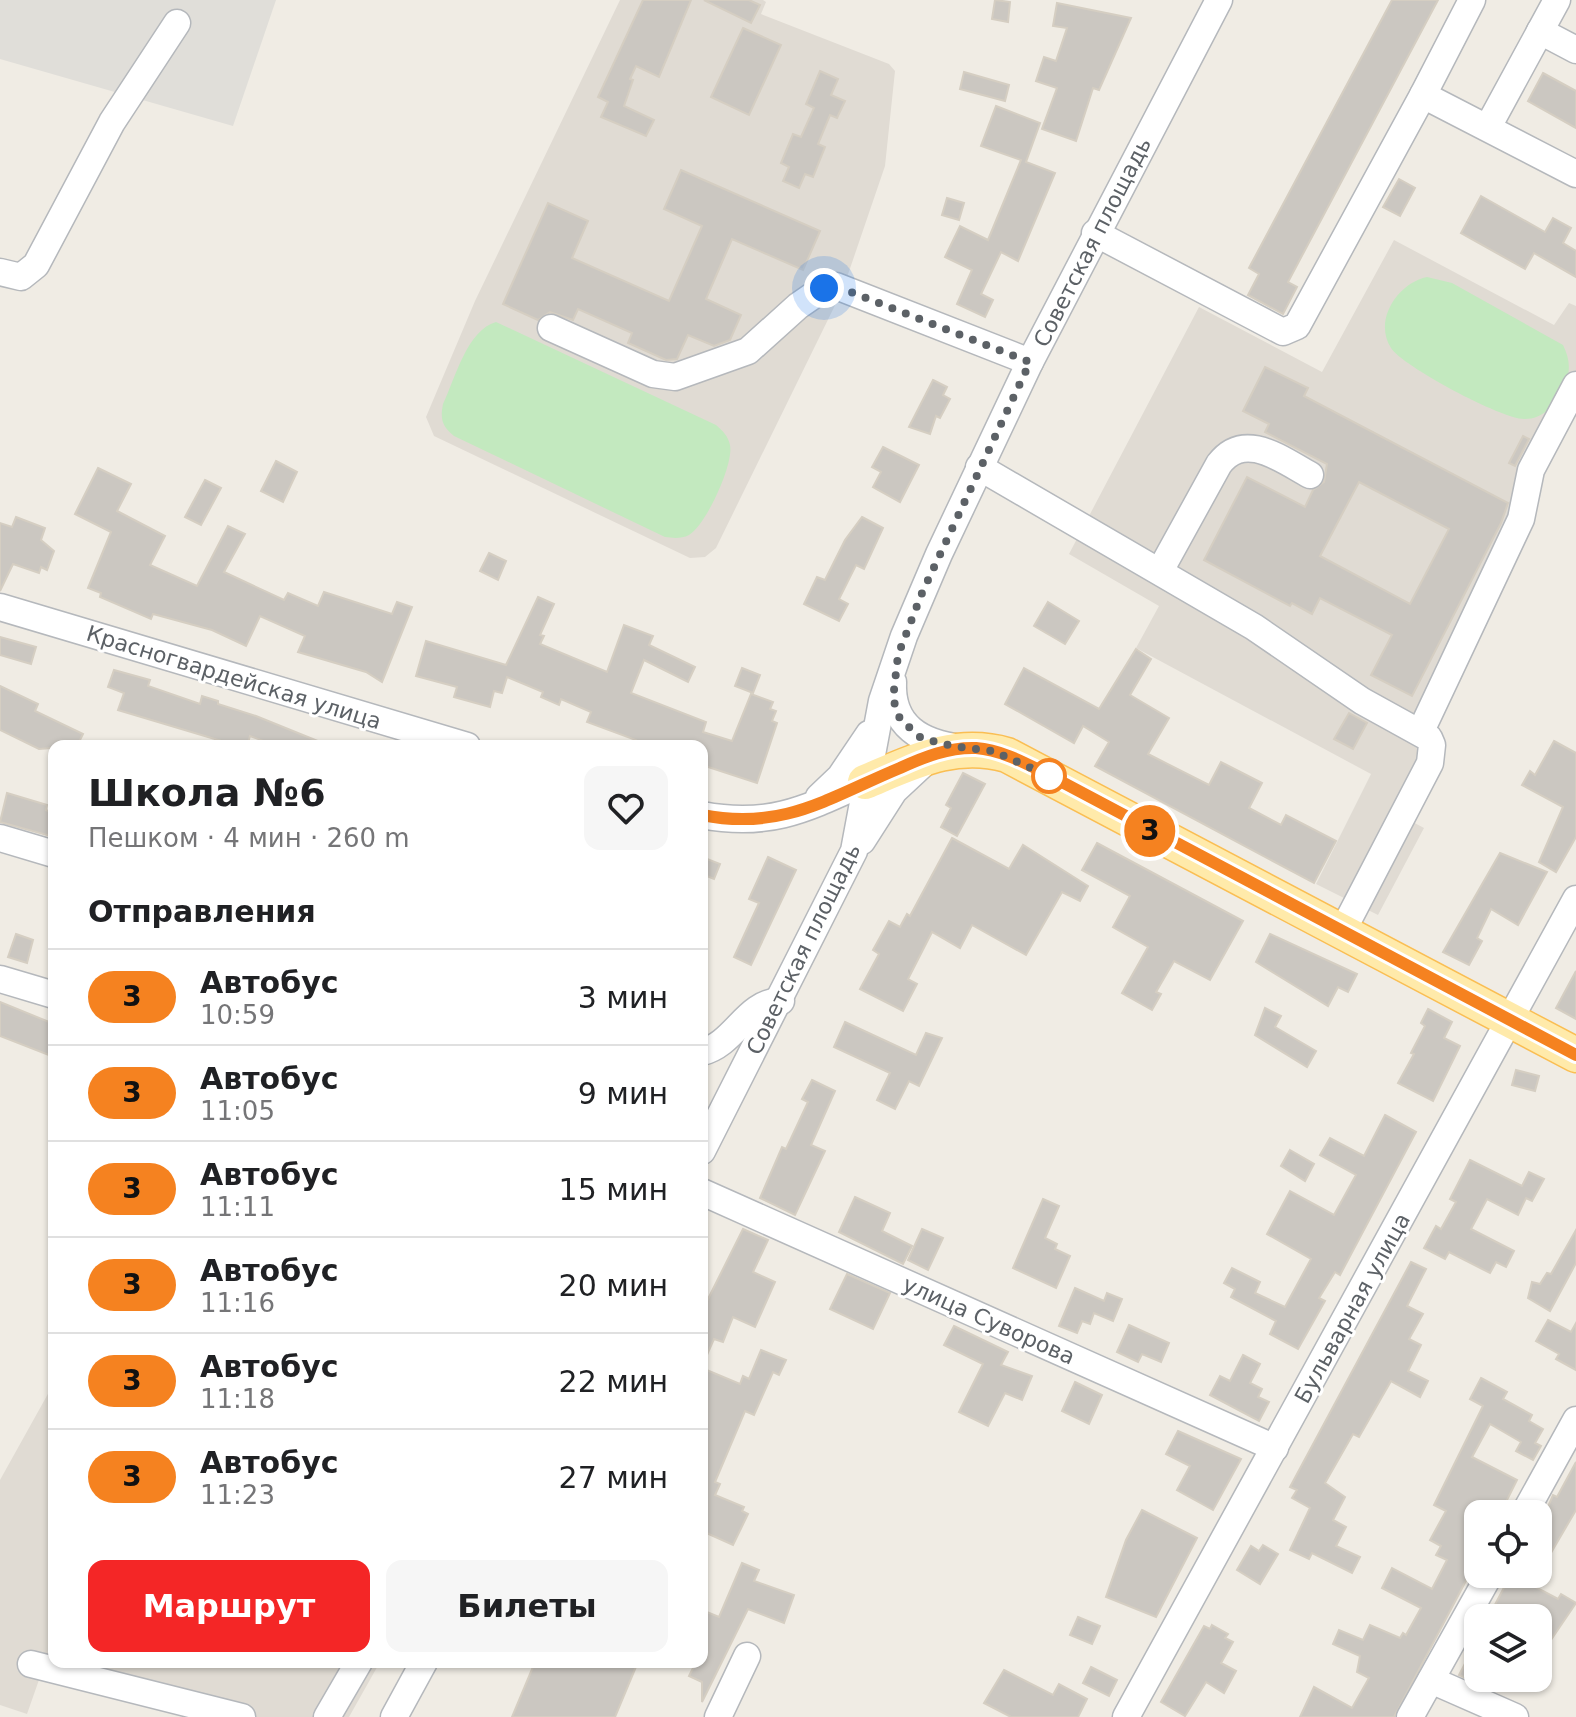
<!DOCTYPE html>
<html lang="ru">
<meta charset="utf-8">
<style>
:root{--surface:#fff;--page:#f6f6f6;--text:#202124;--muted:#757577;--line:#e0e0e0;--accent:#f42626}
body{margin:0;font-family:"DejaVu Sans",sans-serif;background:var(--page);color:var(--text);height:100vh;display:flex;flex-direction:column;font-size:30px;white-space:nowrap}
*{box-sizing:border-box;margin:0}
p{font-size:26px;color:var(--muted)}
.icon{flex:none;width:44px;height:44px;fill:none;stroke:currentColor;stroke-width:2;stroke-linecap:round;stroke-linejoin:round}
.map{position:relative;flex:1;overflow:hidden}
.sheet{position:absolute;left:48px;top:740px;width:660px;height:928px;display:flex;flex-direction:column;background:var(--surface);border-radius:16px;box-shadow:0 2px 6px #0004}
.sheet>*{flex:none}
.badge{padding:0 16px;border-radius:26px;font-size:28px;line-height:52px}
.tools{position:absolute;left:1464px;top:1500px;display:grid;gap:16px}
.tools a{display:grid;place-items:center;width:88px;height:88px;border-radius:16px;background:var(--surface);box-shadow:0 2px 6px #0004;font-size:40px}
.you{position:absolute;width:40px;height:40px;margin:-20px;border:6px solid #fff;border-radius:50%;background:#1a73e8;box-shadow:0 0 0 12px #1a73e833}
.map>.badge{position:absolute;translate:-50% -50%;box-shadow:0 0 0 4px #fff}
h2{padding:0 40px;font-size:30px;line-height:72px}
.round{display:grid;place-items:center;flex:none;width:84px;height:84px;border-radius:16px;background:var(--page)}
.head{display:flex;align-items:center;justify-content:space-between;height:136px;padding:0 40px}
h1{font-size:38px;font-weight:700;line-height:60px}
.action{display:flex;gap:16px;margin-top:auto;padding:16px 40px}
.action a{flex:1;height:92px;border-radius:16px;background:var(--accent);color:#fff;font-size:32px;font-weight:700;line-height:92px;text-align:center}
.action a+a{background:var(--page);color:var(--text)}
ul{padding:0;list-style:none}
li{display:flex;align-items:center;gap:24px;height:96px;padding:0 40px;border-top:2px solid var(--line)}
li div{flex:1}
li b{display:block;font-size:30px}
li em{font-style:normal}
li .badge{min-width:88px;font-weight:700;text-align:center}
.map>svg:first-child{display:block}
</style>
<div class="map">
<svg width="1576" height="1717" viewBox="0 0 1576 1717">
<rect width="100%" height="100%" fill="#f0ece4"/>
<polygon fill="#e0ded9" points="0,0 276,0 233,126 0,59"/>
<g fill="#e0dbd3">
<polygon points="620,0 763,0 766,2 761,14 889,64 895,71 885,166 843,289 716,548 705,557 690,558 434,436 426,417 475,301"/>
<polygon points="1394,240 1554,325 1569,303 1576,306 1576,406 1538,483 1436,721 1441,758 1409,820 1424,828 1378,915 1316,884 1371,774 1136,648 1159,606 1069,554 1199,307 1322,372"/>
<polygon points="54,1383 54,1662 380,1662 349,1717 198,1717 40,1677 27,1714 0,1705 0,1480"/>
</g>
<g fill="#c3e9bf">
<path d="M1427,277L1452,283L1563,345C1571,361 1571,375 1562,391C1555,406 1542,419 1525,419C1503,420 1402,366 1391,348C1373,320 1398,283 1427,277Z"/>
<path d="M496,322L716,425C723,431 728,436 730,445C734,464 706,525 689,535C681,539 673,538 665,537L454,436C442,426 440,419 443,404C455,379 467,330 496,322Z"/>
</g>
<g fill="#cbc7c1" stroke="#d5cec2" stroke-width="2" fill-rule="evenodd">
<polygon points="643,0 691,0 659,77 636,66 630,79 633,80 624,106 654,120 646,136 601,117 608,102 598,97"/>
<polygon points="704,0 749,0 760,5 751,23"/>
<polygon points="995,0 1010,2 1008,22 992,19"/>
<polygon points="1392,0 1438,0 1288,282 1297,287 1283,314 1248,295 1259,274 1249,268"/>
<polygon points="1057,3 1131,18 1099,90 1093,88 1076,141 1042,129 1057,88 1036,81 1044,57 1056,61 1067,28 1053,26"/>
<polygon points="743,28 781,45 749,115 711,97"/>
<polygon points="820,71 838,79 831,95 845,101 837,118 830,115 818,144 825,147 813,177 805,174 799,188 783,181 789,167 781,163 793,134 801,137 814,108 806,104"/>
<polygon points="964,72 1009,85 1005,101 960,89"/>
<polygon points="1543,73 1576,91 1576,128 1528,101"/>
<polygon points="996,106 1040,123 1026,162 1055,173 1018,261 1001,252 981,294 993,300 985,317 957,304 972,270 945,257 960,226 988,240 1021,160 981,146"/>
<polygon points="681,170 820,231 803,270 732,239 706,299 741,315 730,340 714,346 688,335 677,359 666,360 628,343 632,333 578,309 573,320 550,312 538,320 503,304 548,203 588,221 572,258 669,301 702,226 664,209"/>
<polygon points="1399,179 1415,188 1400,216 1383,207"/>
<polygon points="1481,196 1545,232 1553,218 1571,228 1563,243 1576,251 1576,277 1534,253 1525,269 1461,233"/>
<polygon points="947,198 964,203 959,220 942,215"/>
<path d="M1265,367L1308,388L1304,396L1508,503L1501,523L1412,696L1371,675L1392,635L1320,598L1312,614L1292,603L1290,606L1204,560L1247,477L1305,507L1313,490L1324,482L1327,464L1265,432L1269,424L1243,411ZM1359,482L1449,529L1410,604L1320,556Z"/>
<polygon points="933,380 947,387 943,395 950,399 940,418 936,416 930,434 909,427"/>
<polygon points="1523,436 1529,439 1515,466 1509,463"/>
<polygon points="883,447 919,465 900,502 873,487 881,472 872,467"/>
<polygon points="276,461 297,472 283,502 261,491"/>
<polygon points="98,468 131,484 117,511 165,536 150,565 197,586 228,526 245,534 224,572 284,600 288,593 318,606 324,592 392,614 397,602 412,607 382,682 366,672 298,652 305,636 260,616 246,646 212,630 153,614 151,619 100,597 101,593 88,588 111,532 75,514"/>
<polygon points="205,480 221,488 201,525 185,517"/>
<polygon points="16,517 45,528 41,540 54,551 47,570 41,567 39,573 13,564 0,591 0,523 12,527"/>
<polygon points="862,517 883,528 864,569 856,565 839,599 848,604 839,621 804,604 817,577 825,580 845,540"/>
<polygon points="489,553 506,561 498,580 480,571"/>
<polygon points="538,597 554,604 540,635 544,636 540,644 607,672 624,625 653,636 649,645 695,667 688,682 644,660 631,693 706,722 703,732 732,741 751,694 773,702 770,709 776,711 772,721 777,723 757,783 702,765 702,746 634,746 636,740 587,722 591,712 561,699 559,705 541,697 543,692 507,677 502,693 494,691 490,707 454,697 457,687 416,676 426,641 506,665"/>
<polygon points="1048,602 1079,621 1065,644 1034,626"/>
<polygon points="0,637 36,647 31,664 0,655"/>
<polygon points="1136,649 1151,659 1130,695 1169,718 1148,754 1209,785 1221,762 1262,783 1249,808 1281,825 1286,815 1336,841 1314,883 1095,766 1109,742 1083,726 1074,743 1005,704 1024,668 1099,709"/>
<polygon points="742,668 760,675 753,693 735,686"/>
<polygon points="114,670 150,680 148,686 200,704 202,696 218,701 218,704 256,716 330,746 277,746 250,736 247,746 238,746 118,710 124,693 108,687"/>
<polygon points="0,686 38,704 35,711 83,734 77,746 39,749 0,730"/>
<polygon points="1349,713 1367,723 1353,749 1334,739"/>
<polygon points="1554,741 1576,753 1576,837 1556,872 1539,862 1563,807 1522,785 1530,771 1535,775"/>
<polygon points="963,773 985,784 957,836 941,827 951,808 946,805"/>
<polygon points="7,793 47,805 46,810 54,813 54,837 0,822"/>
<polygon points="952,838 1009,869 1023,845 1088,886 1080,901 1062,892 1026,955 972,925 960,948 932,932 908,979 917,984 903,1011 860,989 879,954 873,950 889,921 900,927 907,914 910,916"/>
<polygon points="1097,843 1243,921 1210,980 1174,961 1156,992 1161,994 1152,1010 1122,993 1148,947 1113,927 1130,896 1082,870"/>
<polygon points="1500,853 1547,872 1518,925 1491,909 1477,938 1482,941 1469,965 1443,952"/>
<polygon points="702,857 720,864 714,879 702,874"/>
<polygon points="768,857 796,870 751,965 734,957 759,903 749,899"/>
<polygon points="16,934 33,940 27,963 8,957"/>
<polygon points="1270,934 1357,974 1348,992 1338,987 1328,1006 1256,962"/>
<polygon points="1576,971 1576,1019 1556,1008"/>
<polygon points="0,1002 54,1024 54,1057 0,1036"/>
<polygon points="1265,1008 1281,1016 1275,1027 1316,1051 1307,1067 1255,1035"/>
<polygon points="1428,1009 1452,1022 1444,1038 1460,1046 1433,1101 1398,1083 1414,1054 1411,1053 1425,1026 1421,1023"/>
<polygon points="845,1022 916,1055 926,1033 942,1038 919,1086 909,1081 895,1109 877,1100 890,1073 834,1047"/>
<polygon points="1516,1070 1539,1076 1535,1091 1512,1085"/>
<polygon points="812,1080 835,1091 811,1145 825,1151 795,1215 760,1198 782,1147 786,1149 808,1102 802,1099"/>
<polygon points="1385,1115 1416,1132 1340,1275 1335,1272 1319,1298 1325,1301 1298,1349 1270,1334 1276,1321 1231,1297 1235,1289 1224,1283 1232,1268 1260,1282 1255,1293 1285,1307 1311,1259 1267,1234 1290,1191 1334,1215 1356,1175 1320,1155 1330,1138 1364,1156"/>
<polygon points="1290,1150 1314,1164 1305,1181 1281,1166"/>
<polygon points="1470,1160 1522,1186 1529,1172 1544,1179 1532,1201 1526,1198 1518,1215 1487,1199 1471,1229 1514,1251 1506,1267 1496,1262 1490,1273 1449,1252 1445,1259 1424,1248 1436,1226 1441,1229 1456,1202 1450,1199"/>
<polygon points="855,1197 890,1213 882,1231 912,1246 903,1264 839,1232"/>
<polygon points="1043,1199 1059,1206 1045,1238 1057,1244 1055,1249 1070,1256 1056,1288 1013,1268"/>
<polygon points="743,1229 768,1240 753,1272 775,1282 755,1327 733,1317 723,1342 714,1339 702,1366 702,1311"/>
<polygon points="922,1229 943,1238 928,1270 908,1260"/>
<polygon points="1576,1230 1576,1263 1550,1311 1528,1298 1532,1282 1540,1284 1547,1273 1551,1274"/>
<polygon points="1411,1262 1426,1269 1407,1306 1423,1314 1409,1339 1421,1345 1408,1371 1428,1381 1420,1397 1391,1381 1359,1437 1353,1434 1325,1483 1345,1497 1333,1520 1346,1527 1336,1546 1360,1557 1352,1573 1312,1553 1309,1559 1290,1550 1310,1508 1292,1498 1297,1490 1290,1487"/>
<polygon points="847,1274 890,1293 873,1329 830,1309"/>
<polygon points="1075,1288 1104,1301 1107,1293 1122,1299 1113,1321 1094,1313 1090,1324 1082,1321 1077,1333 1059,1326"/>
<polygon points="1548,1320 1571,1332 1576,1323 1576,1370 1556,1359 1559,1354 1536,1341"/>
<polygon points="1129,1325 1169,1343 1161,1362 1142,1354 1138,1362 1117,1352"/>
<polygon points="954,1326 1008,1352 1001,1365 1032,1376 1022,1400 1005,1393 988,1426 959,1412 983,1364 944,1345"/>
<polygon points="761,1350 786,1360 779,1375 773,1372 754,1415 745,1411 715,1482 720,1484 715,1495 744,1507 742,1511 748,1514 733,1545 702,1531 702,1368 740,1384 743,1376 749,1379"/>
<polygon points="1243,1355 1260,1364 1250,1383 1262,1389 1258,1397 1269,1402 1259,1421 1210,1395 1220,1376 1230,1381"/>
<polygon points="1481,1378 1507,1392 1503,1399 1532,1415 1529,1421 1543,1429 1535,1443 1541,1446 1533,1460 1516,1451 1521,1442 1490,1424 1472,1457 1517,1480 1500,1514 1478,1514 1478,1558 1394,1717 1300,1717 1314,1687 1352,1708 1369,1678 1357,1672 1360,1656 1333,1644 1339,1630 1363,1640 1370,1625 1400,1638 1403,1633 1406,1635 1421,1608 1382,1588 1392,1568 1432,1589 1447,1560 1436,1555 1441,1546 1430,1540 1446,1511 1434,1505 1483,1406 1470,1399"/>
<polygon points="1075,1382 1102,1395 1089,1424 1062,1411"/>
<polygon points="1178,1431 1241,1459 1213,1510 1177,1490 1190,1466 1166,1454"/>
<polygon points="1576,1462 1576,1510 1538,1575 1538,1530 1553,1495 1557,1497"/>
<polygon points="1142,1510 1197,1538 1156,1617 1106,1597 1126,1540"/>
<polygon points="1263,1545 1278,1554 1260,1584 1237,1570 1251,1546 1259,1551"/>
<polygon points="742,1563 759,1570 754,1581 794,1595 784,1623 748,1609 702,1702 702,1682 689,1676 696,1662 702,1662 702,1610 719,1617"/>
<polygon points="1511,1574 1558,1599 1561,1594 1576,1603 1538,1659 1538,1618 1488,1618"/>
<polygon points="1078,1617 1100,1626 1092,1644 1070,1635"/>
<polygon points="1212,1625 1228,1634 1225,1638 1233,1642 1221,1663 1236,1671 1224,1693 1206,1682 1185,1716 1161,1702 1204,1626 1210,1629"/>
<polygon points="1478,1639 1478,1683 1459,1675"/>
<polygon points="535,1662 638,1662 615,1717 512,1717"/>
<polygon points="1091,1667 1117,1680 1109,1696 1083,1683"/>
<polygon points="1004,1670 1053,1695 1059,1684 1087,1699 1078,1717 1011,1717 984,1703"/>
</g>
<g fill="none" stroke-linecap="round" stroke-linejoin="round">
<defs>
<g id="minor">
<polyline points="1540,31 1576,50"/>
<polyline points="1423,95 1472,0"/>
<polyline points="1488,127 1557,0"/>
<polyline points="1095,233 1283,332 1297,326 1423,95 1576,174"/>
<polyline points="0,272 21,277 36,265 112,122 177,23"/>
<polyline points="551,328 653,374 675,377 748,351 798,306 824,288 836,286 1030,362"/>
<polyline points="979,467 1254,627 1362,701 1429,738 1432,745 1430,763 1342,932"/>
<path d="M1160,571L1219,464C1245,430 1282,460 1310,475"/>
<polyline points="0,607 467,746"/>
<path d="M893,682C891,726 921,743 961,748"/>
<polyline points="1421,731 1521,519 1531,470 1576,385"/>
<polyline points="819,797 840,777 869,734"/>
<path d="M702,815C769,828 806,809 865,782"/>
<polyline points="0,838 54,854"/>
<polyline points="862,841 894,791 924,763"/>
<polyline points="0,979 54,995"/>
<path d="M702,1052C735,1044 746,1002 781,1001"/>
<polyline points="702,1151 854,851 882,701 904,636 939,554 1030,362 1219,0"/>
<polyline points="702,1192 1275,1448"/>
<polyline points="1524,1514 1576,1420"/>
<polyline points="31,1664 242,1717"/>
<polyline points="1431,1680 1515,1717"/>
<polyline points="327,1717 359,1662"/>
<polyline points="394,1717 424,1662"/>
<polyline points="718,1717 747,1656"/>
<polyline points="1126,1717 1576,899"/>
<polyline points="1410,1717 1490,1574"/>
</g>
<path id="major" d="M865,782C913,762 955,740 1007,755L1576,1055"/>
</defs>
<use href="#minor" stroke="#b5b8bc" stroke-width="29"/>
<use href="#major" stroke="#fabe53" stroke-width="37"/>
<use href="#minor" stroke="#fff" stroke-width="26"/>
<use href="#major" stroke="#ffeaaa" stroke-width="34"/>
</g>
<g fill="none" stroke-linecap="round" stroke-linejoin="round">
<defs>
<path id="line" d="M702,815C783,831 828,798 900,768C924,757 949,747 976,748C1001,750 1023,762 1045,773L1576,1055"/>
</defs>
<use href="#line" stroke="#fff" stroke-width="18"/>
<use href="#line" stroke="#f58220" stroke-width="12"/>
<polyline stroke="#5c6166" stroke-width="8" stroke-dasharray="0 14.4" points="824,288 843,289 1030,362 922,593 898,655 893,699 900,719 921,738 952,746 993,751 1049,776"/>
</g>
<circle fill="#fff" stroke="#f58220" stroke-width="4" cx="1049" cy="776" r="16"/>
<g text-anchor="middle" stroke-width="6" stroke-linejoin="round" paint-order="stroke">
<g font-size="22" fill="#5c6166" stroke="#fff">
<text transform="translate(1092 242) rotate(-63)" y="8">Советская площадь</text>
<text transform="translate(234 677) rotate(17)" y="8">Красногвардейская улица</text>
<text transform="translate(803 949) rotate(-64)" y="8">Советская площадь</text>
<text transform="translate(1352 1308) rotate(-61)" y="8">Бульварная улица</text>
<text transform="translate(989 1320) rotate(24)" y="8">улица Суворова</text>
</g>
</g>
</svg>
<div class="tools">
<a><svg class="icon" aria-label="locate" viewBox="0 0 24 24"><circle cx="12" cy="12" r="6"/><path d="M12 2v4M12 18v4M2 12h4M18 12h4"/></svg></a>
<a><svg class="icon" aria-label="layers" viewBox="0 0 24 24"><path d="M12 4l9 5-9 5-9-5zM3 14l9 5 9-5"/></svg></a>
</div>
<div class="you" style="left:824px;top:288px"></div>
<b class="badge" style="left:1150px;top:831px;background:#f58220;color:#111">3</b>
<section class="sheet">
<div class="head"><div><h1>Школа №6</h1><p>Пешком · 4 мин · 260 m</p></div><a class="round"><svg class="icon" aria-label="heart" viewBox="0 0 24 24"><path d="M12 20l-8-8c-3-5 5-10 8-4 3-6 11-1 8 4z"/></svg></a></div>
<h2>Отправления</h2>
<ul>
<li><span class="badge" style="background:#f58220;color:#111">3</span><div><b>Автобус</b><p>10:59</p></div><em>3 мин</em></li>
<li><span class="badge" style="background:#f58220;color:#111">3</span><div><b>Автобус</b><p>11:05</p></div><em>9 мин</em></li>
<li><span class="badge" style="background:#f58220;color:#111">3</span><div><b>Автобус</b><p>11:11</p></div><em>15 мин</em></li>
<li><span class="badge" style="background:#f58220;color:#111">3</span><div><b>Автобус</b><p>11:16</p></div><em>20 мин</em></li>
<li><span class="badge" style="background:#f58220;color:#111">3</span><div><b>Автобус</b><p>11:18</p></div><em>22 мин</em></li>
<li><span class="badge" style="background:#f58220;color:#111">3</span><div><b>Автобус</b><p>11:23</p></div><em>27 мин</em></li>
</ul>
<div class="action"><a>Маршрут</a><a>Билеты</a></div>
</section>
</div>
